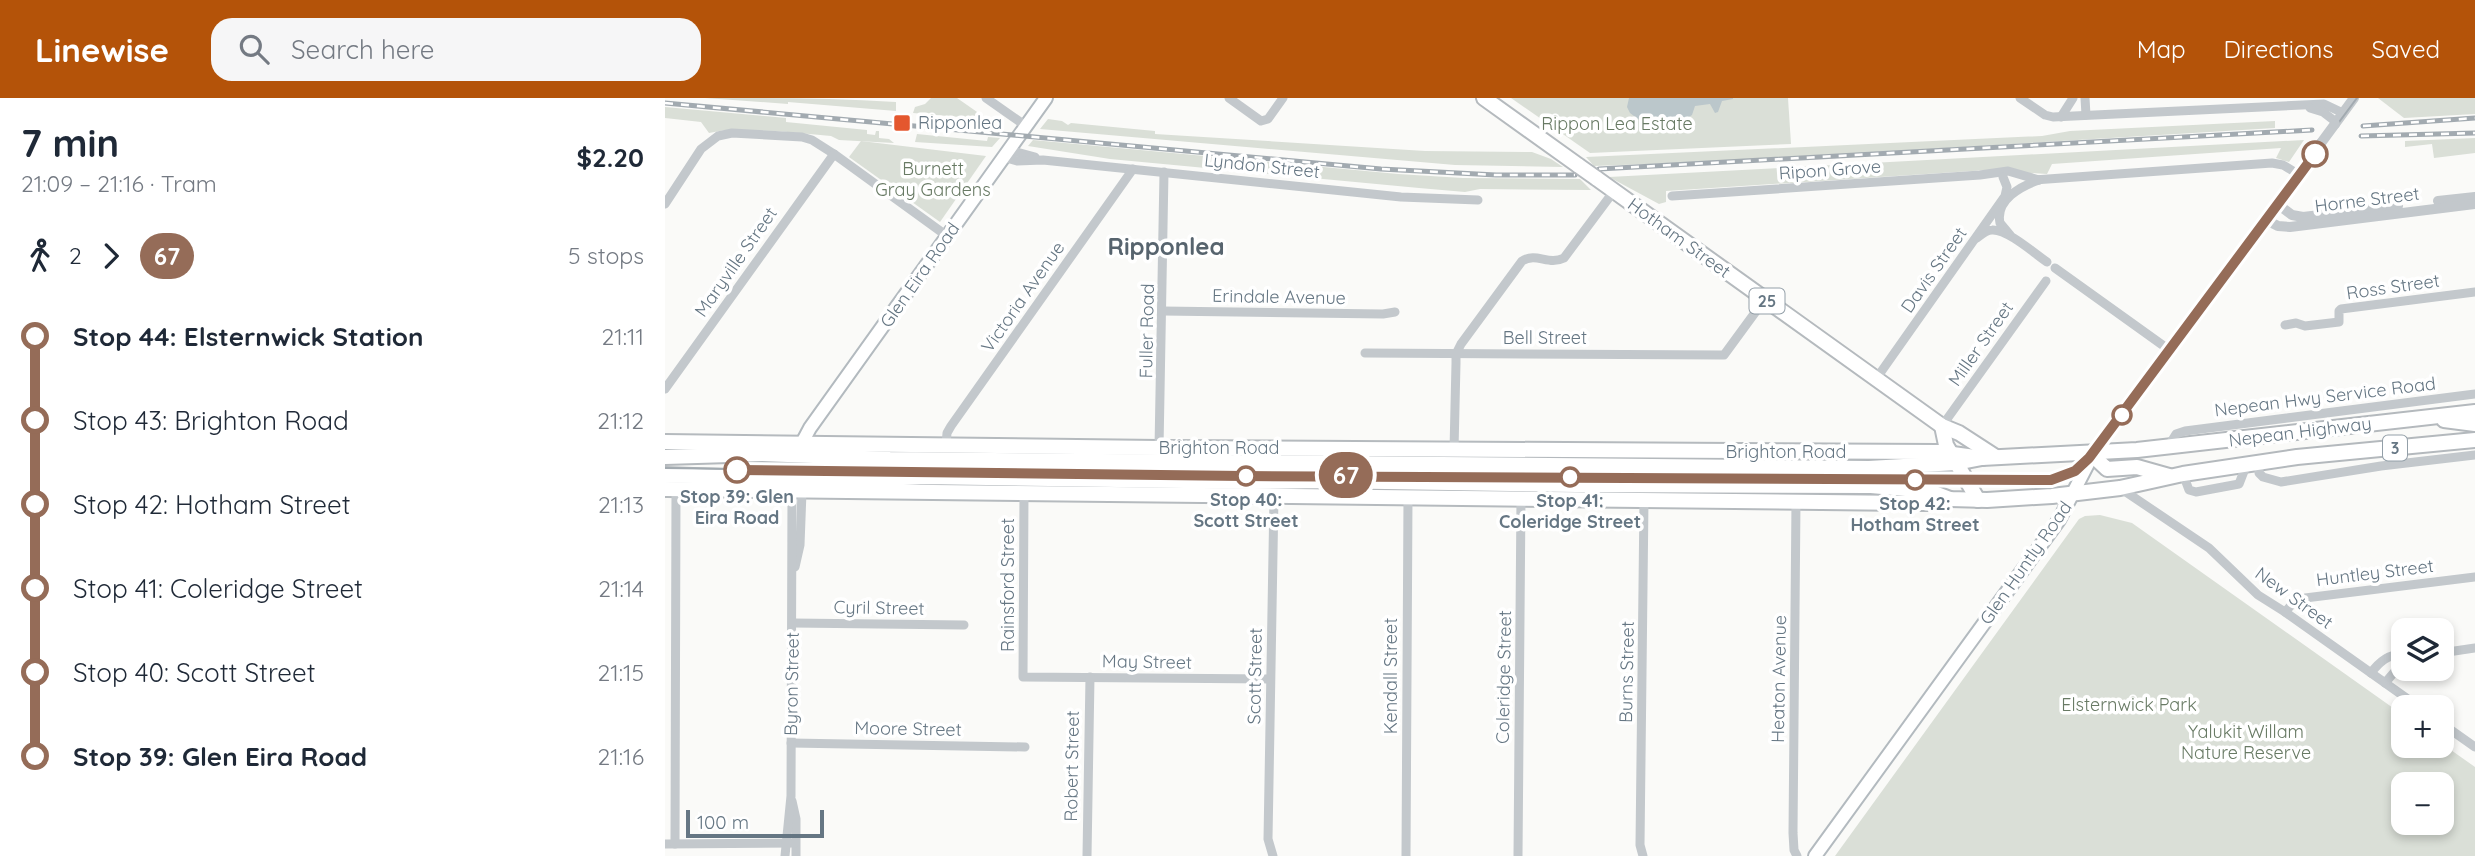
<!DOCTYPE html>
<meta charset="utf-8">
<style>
:root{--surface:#fff;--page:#f6f6f7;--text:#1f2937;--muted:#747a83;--accent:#b45309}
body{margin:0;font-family:Quicksand,sans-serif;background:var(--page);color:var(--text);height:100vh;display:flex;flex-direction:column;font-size:26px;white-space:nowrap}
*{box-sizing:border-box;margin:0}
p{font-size:23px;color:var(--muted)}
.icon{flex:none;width:38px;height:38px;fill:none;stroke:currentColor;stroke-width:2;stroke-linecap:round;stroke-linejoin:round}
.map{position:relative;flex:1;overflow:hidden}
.panel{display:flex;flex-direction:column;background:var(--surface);width:665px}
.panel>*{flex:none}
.badge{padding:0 14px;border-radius:23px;font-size:24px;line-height:46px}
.controls{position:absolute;left:1726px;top:520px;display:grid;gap:14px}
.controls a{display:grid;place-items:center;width:63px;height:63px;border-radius:14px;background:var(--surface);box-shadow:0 4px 10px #0003;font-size:35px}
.scale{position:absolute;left:21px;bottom:18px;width:138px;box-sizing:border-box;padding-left:7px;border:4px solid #657683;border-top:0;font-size:19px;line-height:24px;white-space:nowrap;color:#657683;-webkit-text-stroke:5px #fff;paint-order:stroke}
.map>.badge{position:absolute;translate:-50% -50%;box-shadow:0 0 0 4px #fff}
.legs{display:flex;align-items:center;gap:10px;height:77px;padding:0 21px;font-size:23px}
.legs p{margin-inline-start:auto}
.summary{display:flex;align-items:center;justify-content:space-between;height:119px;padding:0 21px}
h1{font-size:38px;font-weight:700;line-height:52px}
ul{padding:0 21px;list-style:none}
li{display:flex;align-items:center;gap:24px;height:84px;font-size:26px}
li i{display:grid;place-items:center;width:10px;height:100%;margin:0 9px;background:currentColor}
li i::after{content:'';width:18px;height:18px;margin:-9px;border:5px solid;border-radius:50%;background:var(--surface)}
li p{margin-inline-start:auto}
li:first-child i{background:linear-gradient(#0000 50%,currentColor 0)}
li:last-child i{background:linear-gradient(currentColor 50%,#0000 0)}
header{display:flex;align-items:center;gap:42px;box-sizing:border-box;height:98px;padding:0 35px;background:var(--accent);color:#fff}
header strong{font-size:33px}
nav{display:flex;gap:38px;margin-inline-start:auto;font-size:24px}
.search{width:490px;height:63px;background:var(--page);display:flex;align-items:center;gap:18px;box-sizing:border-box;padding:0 24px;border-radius:21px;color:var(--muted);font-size:26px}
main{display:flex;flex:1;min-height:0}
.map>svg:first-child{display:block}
</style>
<header>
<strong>Linewise</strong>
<div class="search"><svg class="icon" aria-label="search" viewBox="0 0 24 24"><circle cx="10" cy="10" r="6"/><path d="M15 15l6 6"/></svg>Search here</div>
<nav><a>Map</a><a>Directions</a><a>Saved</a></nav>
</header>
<main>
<section class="panel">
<div class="summary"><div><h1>7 min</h1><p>21:09 – 21:16 · Tram</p></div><b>$2.20</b></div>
<div class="legs"><svg class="icon" aria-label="walk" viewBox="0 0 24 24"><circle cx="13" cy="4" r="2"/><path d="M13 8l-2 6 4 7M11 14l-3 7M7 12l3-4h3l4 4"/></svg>2<svg class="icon" aria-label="forward" viewBox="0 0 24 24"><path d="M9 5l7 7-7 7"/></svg><b class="badge" style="background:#956c58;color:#fff">67</b><p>5 stops</p></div>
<ul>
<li><i style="color:#956c58"></i><b>Stop 44: Elsternwick Station</b><p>21:11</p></li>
<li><i style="color:#956c58"></i><span>Stop 43: Brighton Road</span><p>21:12</p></li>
<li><i style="color:#956c58"></i><span>Stop 42: Hotham Street</span><p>21:13</p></li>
<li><i style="color:#956c58"></i><span>Stop 41: Coleridge Street</span><p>21:14</p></li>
<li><i style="color:#956c58"></i><span>Stop 40: Scott Street</span><p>21:15</p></li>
<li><i style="color:#956c58"></i><b>Stop 39: Glen Eira Road</b><p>21:16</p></li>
</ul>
</section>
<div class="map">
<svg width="1810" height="758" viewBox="0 0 1810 758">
<rect width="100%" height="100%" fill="#fafaf8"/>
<g fill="#dadfd7" fill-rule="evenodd">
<path d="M40,0C104,0 167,0 231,4V13L123,4V6Z"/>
<polygon points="266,0 292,0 325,23 318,21 248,15 250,9 260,6"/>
<polygon points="846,0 1123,0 1126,46 925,55"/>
<polygon points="1713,0 1810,0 1810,16 1739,20"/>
<polygon points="0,9 121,20 121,24 202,32 202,36 210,37 211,33 214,33 214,40 224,41 229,45 174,42 166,38 112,33 60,32 44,35 36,24 0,20"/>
<polygon points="383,21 397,23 403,27 406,25 490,33 490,36 760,53 867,54 886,61 898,69 790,67 375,31"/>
<polygon points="1610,23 1610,30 1561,33 1067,63 929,68 921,59 1377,38 1405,33"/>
<polygon points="252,36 322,43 323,39 335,40 327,49 250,44"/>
<polygon points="1810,40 1810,55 1769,60 1767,46 1740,49 1740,43"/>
<polygon points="368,42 733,76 798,80 915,81 926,92 815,91 800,94 754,90 445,61 363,48"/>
<polygon points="1639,42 1624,64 1611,60 1616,50 1387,66 1382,76 1322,72 1001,93 1001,104 994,106 944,79"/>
<polygon points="196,43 321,58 275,124 184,59"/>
<path d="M1435,417L1467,425L1738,617V648H1776V645L1810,669V758H1170L1414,421L1420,418ZM1738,686H1776V724H1738Z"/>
</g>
<polygon fill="#bbc7cb" points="964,0 1068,0 1068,1 1057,3 1053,14 1050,15 1045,6 1030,8 1027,17 1011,27 995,24 981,27 965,15 962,9"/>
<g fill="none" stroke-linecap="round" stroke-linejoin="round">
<defs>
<g id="secondary">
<polyline points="137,345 145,330 381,0"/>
<polyline points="1150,758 1394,422 1428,356"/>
</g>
<g id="primary">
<polyline points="819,0 914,68"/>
<polyline points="931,80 1277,328 1294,335 1331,359"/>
<polyline points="1277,328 1281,347 1313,402"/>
<polyline points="0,344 494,350 1273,354 1317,360"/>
<polyline points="0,391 1243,405 1267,405 1285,401"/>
</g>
<g id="trunk">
<polyline points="1779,322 1810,326"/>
<polyline points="1427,357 1442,371 1472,369 1504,378"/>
<polyline points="0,359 97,356 225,361 1204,370 1291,365 1317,360 1472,352 1810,314"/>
<polyline points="0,377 169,383 261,379 587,384 659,383 912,387 1206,388 1264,393 1285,401 1322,402 1387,398 1455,390 1518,376 1632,359 1810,342"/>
</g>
</defs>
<use href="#secondary" stroke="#b3babf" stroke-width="16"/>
<use href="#primary" stroke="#b5babe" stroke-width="18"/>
<use href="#trunk" stroke="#b4b9bd" stroke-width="18"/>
<g stroke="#c3c8cc" stroke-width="9">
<polyline points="321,0 361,28"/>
<polyline points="564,0 596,23 603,21 618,0"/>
<polyline points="1355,0 1380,17 1388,19 1659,6 1678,15"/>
<polyline points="1420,0 1421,17"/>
<polyline points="1645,10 1658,14 1671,24"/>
<polyline points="1396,19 1408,0"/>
<polyline points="344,52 370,59"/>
<polyline points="338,59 352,63 378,62 736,99 813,102"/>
<polyline points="1369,82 1607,65 1618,67 1633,76"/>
<polyline points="1007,98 1315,77 1343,73 1374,82"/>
<polyline points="0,106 36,51 53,38 67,35 137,39 147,42 169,56 282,138"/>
<path d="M1345,137L1335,125C1330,102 1356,88 1374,82"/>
<path d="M1312,140C1316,137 1321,132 1327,132C1342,131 1369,155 1382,164"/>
<polyline points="1390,170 1503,251"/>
<polyline points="498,213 718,216 730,214"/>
<polyline points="1620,227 1631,225 1640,228 1674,224 1674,213 1676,211 1810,194"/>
<polyline points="700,255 1059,257 1100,201"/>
<polyline points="1211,281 1340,98 1342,89 1338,79"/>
<polyline points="0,291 169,56"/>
<polyline points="1277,328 1381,183"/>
<polyline points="281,347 282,335 286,328 468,71"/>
<polyline points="1503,349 1511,336 1520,333 1810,296"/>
<polyline points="494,350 499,74"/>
<path d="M789,352L791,265V256L796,246L857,163C872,154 883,168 899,160L949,93"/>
<polyline points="1594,365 1594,375 1598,379 1616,384 1716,368 1810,357"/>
<polyline points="1518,376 1524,392 1531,394 1574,386 1581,368"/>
<polyline points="1455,390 1544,450 1593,497 1620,514 1754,609"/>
<polyline points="359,395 358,579 605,581"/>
<polyline points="1131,403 1128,735 1129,752 1132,758"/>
<polyline points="130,469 135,447 137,394"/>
<polyline points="1620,514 1632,501 1810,479"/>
<polyline points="128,525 299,527"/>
<polyline points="1776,555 1810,550"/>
<path d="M1706,575C1714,564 1724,555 1738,557"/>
<polyline points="1720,585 1738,564"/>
<polyline points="1776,625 1810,649"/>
<polyline points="126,645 360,649"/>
<polyline points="127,703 131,721 131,758"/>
<polyline points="0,746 130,745"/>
<polyline points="10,746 11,391"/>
<polyline points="120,758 126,698 127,394"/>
<polyline points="422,758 425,579"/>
<polyline points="608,758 603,741 609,398"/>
<polyline points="741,758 743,399"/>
<polyline points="853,758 856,400"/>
<polyline points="978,758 975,747 979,402"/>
</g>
<g stroke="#c3c8cc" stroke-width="10">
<polyline points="1670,26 1689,0"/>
<polyline points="1773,103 1810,99"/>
<polyline points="1611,105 1627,117 1638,119 1733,108"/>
<polyline points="1599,121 1613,128 1625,129 1810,106"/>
<polyline points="1428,356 1446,327 1656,45"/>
</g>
<use href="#secondary" stroke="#fff" stroke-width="12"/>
<use href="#primary" stroke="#fff" stroke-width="14"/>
<use href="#trunk" stroke="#fff" stroke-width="14"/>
<polyline stroke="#a2aab0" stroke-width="2" points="0,370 582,378 1386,382 1410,373 1430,353 1692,0"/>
<defs>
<g id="rail">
<polyline points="0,5 716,71 831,77 910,77"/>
<polyline points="1698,28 1810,20"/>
<polyline points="1696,38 1810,35"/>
<polyline points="934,71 1647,32"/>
</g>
</defs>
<use href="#rail" stroke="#a2aab0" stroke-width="5"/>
<use href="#rail" stroke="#fff" stroke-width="2.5" stroke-dasharray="8" stroke-linecap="butt"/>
<defs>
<polyline id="primary-bridge" points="914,68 931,80"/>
</defs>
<use href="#primary-bridge" stroke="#b5babe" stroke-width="18" stroke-linecap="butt"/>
<polyline stroke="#c3c8cc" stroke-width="10" points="1656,45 1670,26"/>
<use href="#primary-bridge" stroke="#fff" stroke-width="14"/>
</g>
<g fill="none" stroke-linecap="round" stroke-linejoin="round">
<defs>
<polyline id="line-1" points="72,372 578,378 1386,382 1410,373 1424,360 1650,56"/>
</defs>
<use href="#line-1" stroke="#fff" stroke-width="16"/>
<use href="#line-1" stroke="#956c58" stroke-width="10"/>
</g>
<rect fill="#e4572e" stroke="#fff" stroke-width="2.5" x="228" y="16" width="18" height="18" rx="3.5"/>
<g fill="#fff" stroke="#956c58" stroke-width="3.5">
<circle cx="1650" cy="56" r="12"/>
<circle cx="1457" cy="317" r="9"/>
<circle cx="72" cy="372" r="12"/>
<circle cx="581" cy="378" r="9"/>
<circle cx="905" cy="379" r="9"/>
<circle cx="1250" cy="382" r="9"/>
</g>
<g text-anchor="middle" stroke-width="7" stroke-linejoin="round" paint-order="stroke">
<g fill="#fff" stroke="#939fa8" stroke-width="2">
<rect x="1084.5" y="190.5" width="35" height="25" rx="5"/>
<rect x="1718" y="337.5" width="24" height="25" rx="5"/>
</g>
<g font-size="16" font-weight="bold" fill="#657683">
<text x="1102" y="209">25</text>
<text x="1730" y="356">3</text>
</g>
<g font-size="18" fill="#657683" stroke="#fff" text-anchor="start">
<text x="253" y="31">Ripponlea</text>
</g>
<g font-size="18" fill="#687a64" stroke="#fff">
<text x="952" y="32">Rippon Lea Estate</text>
<text x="268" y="77">Burnett<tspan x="268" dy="21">Gray Gardens</tspan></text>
<text x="1464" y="613">Elsternwick Park</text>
<text x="1581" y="640">Yalukit Willam<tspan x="1581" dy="21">Nature Reserve</tspan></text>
</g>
<g font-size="18" fill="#657683" stroke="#fff">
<text transform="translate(597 68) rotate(6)" y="6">Lyndon Street</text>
<text transform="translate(1165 72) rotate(-4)" y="6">Ripon Grove</text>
<text transform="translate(1702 102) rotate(-7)" y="6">Horne Street</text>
<text transform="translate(1014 140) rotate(36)" y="6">Hotham Street</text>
<text transform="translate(71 164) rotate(-55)" y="6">Maryville Street</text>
<text transform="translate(1269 172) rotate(-55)" y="6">Davis Street</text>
<text transform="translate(255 177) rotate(-55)" y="6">Glen Eira Road</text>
<text transform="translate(1728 189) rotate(-8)" y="6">Ross Street</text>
<text transform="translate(358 199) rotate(-55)" y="6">Victoria Avenue</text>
<text transform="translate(614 199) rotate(1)" y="6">Erindale Avenue</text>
<text transform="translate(482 233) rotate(-89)" y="6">Fuller Road</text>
<text x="880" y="246">Bell Street</text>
<text transform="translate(1316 246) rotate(-55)" y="6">Miller Street</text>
<text transform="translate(1660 299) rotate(-7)" y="6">Nepean Hwy Service Road</text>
<text transform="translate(1635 334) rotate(-7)" y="6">Nepean Highway</text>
<text x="554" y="356">Brighton Road</text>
<text x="1121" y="360">Brighton Road</text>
<text transform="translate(1361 465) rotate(-55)" y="6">Glen Huntly Road</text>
<text transform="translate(1710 475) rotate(-7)" y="6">Huntley Street</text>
<text transform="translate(343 487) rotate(-90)" y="6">Rainsford Street</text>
<text transform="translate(1629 500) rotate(36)" y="6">New Street</text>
<text transform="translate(214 510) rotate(1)" y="6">Cyril Street</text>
<text transform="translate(482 564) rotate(1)" y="6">May Street</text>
<text transform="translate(962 574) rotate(-89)" y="6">Burns Street</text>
<text transform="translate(590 578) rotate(-89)" y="6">Scott Street</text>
<text transform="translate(726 578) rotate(-90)" y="6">Kendall Street</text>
<text transform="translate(839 579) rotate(-89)" y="6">Coleridge Street</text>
<text transform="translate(1114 581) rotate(-89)" y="6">Heaton Avenue</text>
<text transform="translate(127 586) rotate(-89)" y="6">Byron Street</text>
<text transform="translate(243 631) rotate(1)" y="6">Moore Street</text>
<text transform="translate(407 668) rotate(-89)" y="6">Robert Street</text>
</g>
<g font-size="18" font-weight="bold" fill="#657683" stroke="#fff">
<text x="72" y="405">Stop 39: Glen<tspan x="72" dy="21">Eira Road</tspan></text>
<text x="581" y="408">Stop 40:<tspan x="581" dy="21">Scott Street</tspan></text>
<text x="905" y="409">Stop 41:<tspan x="905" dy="21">Coleridge Street</tspan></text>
<text x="1250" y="412">Stop 42:<tspan x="1250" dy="21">Hotham Street</tspan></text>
</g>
<g font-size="24" font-weight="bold" fill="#57646e" stroke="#fff">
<text x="501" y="157">Ripponlea</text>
</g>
</g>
</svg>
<div class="controls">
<a><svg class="icon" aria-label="layers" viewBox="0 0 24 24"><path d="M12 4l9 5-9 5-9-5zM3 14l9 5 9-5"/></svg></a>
<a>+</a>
<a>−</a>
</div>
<div class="scale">100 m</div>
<b class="badge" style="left:681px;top:377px;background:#956c58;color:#fff">67</b>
</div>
</main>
